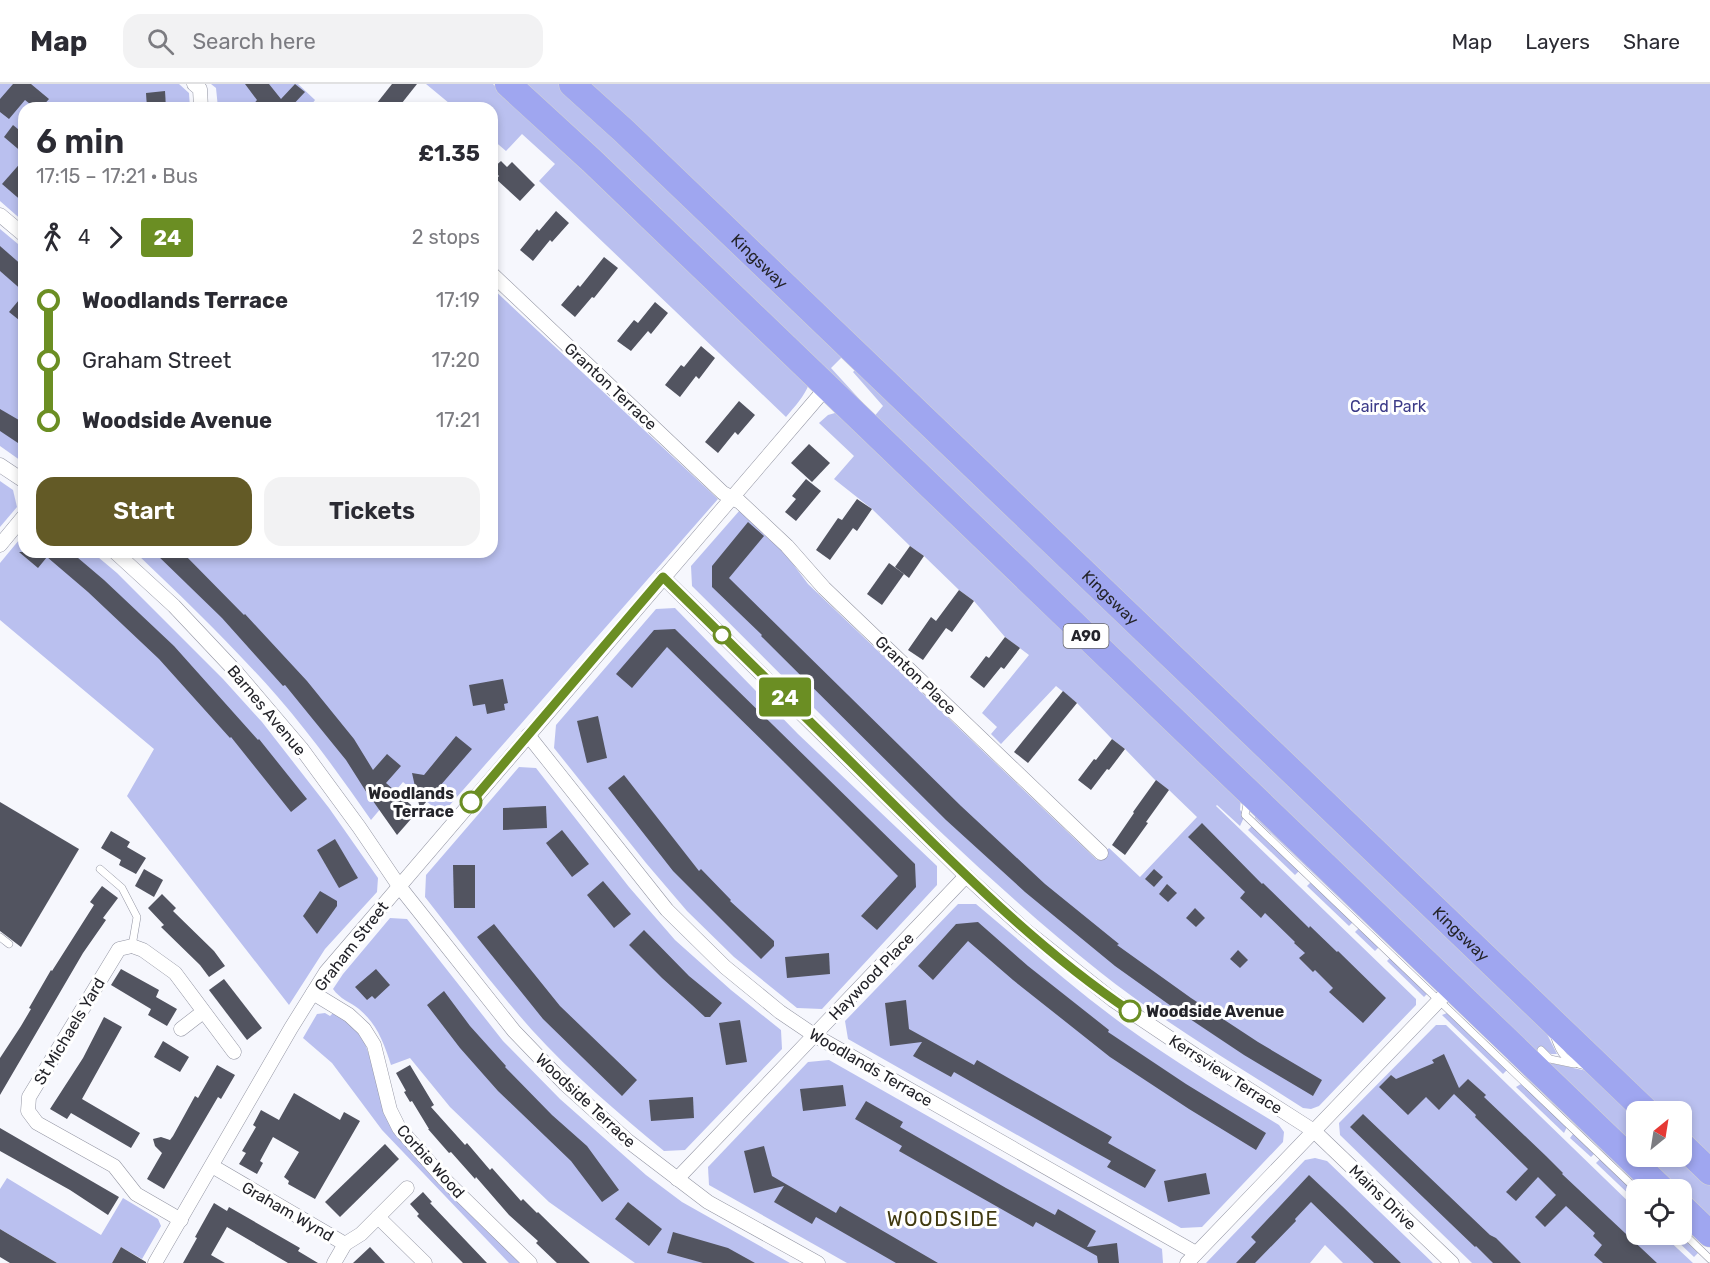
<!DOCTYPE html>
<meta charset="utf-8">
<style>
:root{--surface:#fff;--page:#f2f2f3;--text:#2b2b33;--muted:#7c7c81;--line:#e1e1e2;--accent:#635a26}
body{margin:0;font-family:Rubik,sans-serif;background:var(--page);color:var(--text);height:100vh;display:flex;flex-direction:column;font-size:22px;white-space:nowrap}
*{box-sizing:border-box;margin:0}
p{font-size:20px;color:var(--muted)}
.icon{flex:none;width:33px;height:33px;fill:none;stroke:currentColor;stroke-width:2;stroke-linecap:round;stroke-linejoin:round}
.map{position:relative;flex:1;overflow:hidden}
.side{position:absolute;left:18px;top:18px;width:480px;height:456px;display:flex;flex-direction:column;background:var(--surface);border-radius:18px;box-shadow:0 3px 9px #0003}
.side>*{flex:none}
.badge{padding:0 12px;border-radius:4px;font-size:21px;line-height:39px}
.needle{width:39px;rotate:30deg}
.controls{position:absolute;left:1626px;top:1017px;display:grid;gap:12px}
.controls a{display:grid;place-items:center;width:66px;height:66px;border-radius:12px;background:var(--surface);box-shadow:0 3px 9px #0003;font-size:30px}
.map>.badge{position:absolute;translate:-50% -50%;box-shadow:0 0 0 3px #fff}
.legs{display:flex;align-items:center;gap:9px;height:66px;padding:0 18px;font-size:20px}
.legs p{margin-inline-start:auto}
.summary{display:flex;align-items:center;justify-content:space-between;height:102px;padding:0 18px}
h1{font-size:33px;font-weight:600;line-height:45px}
.cta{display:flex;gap:12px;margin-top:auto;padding:12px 18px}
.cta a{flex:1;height:69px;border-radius:18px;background:var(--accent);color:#fff;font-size:24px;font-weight:600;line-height:69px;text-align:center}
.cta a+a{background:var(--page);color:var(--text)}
ul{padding:0 18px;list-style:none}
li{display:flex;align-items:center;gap:21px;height:60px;font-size:22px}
li i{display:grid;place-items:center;width:9px;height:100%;margin:0 8px;background:currentColor}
li i::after{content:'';width:15px;height:15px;margin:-8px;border:4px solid;border-radius:50%;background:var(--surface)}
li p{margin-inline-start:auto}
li:first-child i{background:linear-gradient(#0000 50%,currentColor 0)}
li:last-child i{background:linear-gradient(currentColor 50%,#0000 0)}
header{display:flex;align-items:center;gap:36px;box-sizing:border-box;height:84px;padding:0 30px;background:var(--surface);border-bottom:2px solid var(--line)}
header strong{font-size:28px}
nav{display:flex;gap:33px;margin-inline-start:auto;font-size:21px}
.search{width:420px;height:54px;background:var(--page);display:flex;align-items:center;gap:15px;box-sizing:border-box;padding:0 21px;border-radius:18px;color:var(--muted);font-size:22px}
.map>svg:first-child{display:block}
</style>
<header>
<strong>Map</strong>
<div class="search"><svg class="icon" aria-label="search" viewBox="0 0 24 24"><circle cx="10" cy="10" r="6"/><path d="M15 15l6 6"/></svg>Search here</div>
<nav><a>Map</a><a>Layers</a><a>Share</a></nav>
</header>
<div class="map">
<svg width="1710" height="1179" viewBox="0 0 1710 1179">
<rect width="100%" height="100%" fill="#f6f7fd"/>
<g fill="#bac0ef">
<polygon points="0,0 179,0 189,9 190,24 24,24 24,138 0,117"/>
<polygon points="211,0 298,0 315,16 309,24 218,24 216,4"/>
<path d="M426,0H493L586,85L809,300C804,313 795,322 786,333L539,97L555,80L522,50L506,67L492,55V24H455Z"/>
<polygon points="521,0 559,0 618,53 844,271 831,284 863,319 859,323"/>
<polygon points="584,0 1710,0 1710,1077 1682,1050 1682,1028 1658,1027"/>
<polygon points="0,145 24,165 24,379 0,362"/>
<path d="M492,204L718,415L442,730L403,698L371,736C341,693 311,651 277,612C232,561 184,515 135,468H492Z"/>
<polygon points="856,285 1542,940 1557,970 1551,970 1542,963 1538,967 1550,979 1592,988 1636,1031 1636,1067 872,335 883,322 853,288"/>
<path d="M835,329L843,331L1241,712L1240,726L1245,731L1240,742L1217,721L1216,722L1416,915V921L1319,1022L1311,1025L1303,1024C1235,980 1164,939 1100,888C954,771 825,633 692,502L691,482L740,426L778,460L808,500L1097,776L1109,764L1140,793L1197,733L1169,706L1155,696L1125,665L1112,655L1077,619L1056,602L1001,660L991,650L997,643L982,629L1029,571L1005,553L974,517L959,506L924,472L910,462L872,425L834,395L854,372L819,339L828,331Z"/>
<polygon points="0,397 13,406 17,423 0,443"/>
<polygon points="24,450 24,468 92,468 117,489 223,595 262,638 329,724 378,794 377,808 325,865 289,921 127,712 154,665 0,536 0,479"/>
<polygon points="675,524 798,650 937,782 937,801 822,925 797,924 734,873 687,827 646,779 554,664 556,641 656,525"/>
<path d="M519,683L536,684L629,803L675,856L731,906L781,946L782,965L685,1066L664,1067C618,1029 572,990 532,946C494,903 460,858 425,813L426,791Z"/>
<polygon points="1255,726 1402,868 1399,871 1255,734"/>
<polygon points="1252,742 1299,787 1295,791 1248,746"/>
<polygon points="1311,798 1353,838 1349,842 1307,802"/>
<path d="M958,820H976C1025,861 1073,904 1125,942C1175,978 1226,1009 1279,1041L1284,1048L1283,1058L1202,1143L1181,1144L848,955L845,937Z"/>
<path d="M390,834L407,835L503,957L560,1015L646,1091L682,1118L790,1179H635L549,1118L450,1023L410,974L391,981C384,959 377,940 359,925C350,918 340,915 333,905L343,890Z"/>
<polygon points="1359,844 1379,863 1375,867 1355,848"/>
<polygon points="1390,874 1427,910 1424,913 1387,877"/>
<polygon points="325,929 330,932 333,929 349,938 363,954 372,979 392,1046 434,1095 521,1179 509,1179 382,1046 332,979 303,954 317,930"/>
<polygon points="1447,929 1507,986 1503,990 1442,931"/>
<polygon points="1436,941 1446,941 1636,1125 1636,1150 1663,1151 1693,1179 1472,1179 1340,1051 1339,1039"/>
<polygon points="1512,972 1649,1105 1642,1105 1508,976"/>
<polygon points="829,976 1162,1165 1163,1179 847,1179 709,1101 708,1083 808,978"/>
<polygon points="1521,1000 1567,1043 1564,1049 1516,1003"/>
<polygon points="1573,1050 1594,1070 1591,1073 1570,1054"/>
<polygon points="1642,1073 1680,1073 1710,1101 1710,1138 1682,1111 1682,1106 1676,1105"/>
<polygon points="1315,1074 1327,1077 1433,1179 1343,1179 1325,1161 1310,1179 1206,1179 1305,1076"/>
<polygon points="1600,1075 1636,1110 1636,1117 1596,1079"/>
<polygon points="7,1094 101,1151 123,1114 158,1135 161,1142 142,1175 121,1163 112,1179 57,1179 0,1145 0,1105"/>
<polygon points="1678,1150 1698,1169 1694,1173 1674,1154"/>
</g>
<g fill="#525460">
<polygon points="13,0 31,0 49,15 41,24 35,24 25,16 9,35 0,28 0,15"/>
<polygon points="245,0 269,0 281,15 295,0 305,8 290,24 250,24 257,16"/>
<polygon points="392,0 417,0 398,24 373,24"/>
<polygon points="165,7 166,24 147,24 146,9"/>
<polygon points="13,41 24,50 24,70 4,53"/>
<polygon points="24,75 24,119 2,100"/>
<polygon points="501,77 507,83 512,78 535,101 520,117 496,95 499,92 492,85"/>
<polygon points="556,127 569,139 552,158 550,156 533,177 520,166 537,145 539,147"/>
<polygon points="0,162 24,183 24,208 0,187"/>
<polygon points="604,173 618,184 594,214 592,213 575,233 561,221 578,201 580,203"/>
<polygon points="24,210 24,240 9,228"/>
<polygon points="655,218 668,229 651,250 648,247 631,267 617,257 634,236 638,239"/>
<polygon points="701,262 715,274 699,295 696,292 680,313 665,301 681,281 684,283"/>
<polygon points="739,317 755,331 738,351 735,348 718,369 705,358"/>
<polygon points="0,325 24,339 24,363 0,347"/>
<polygon points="809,360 830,379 812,398 791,379"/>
<polygon points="806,395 821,407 796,437 785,428 796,415 792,412"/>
<polygon points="857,415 872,425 857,447 853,444 830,476 816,466 838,434 842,436"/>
<polygon points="748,438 764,452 729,494 961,722 1045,800 1119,860 1117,861 1191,914 1258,958 1322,996 1313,1012 1244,971 1178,927 1115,882 1025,808 946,736 761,552 762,551 712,503 712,482"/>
<polygon points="910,462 924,472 909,494 895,483"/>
<polygon points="19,468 71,468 104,496 174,562 258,656 259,655 307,715 291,728 231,653 230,654 159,575 88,508 47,473 38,484"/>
<polygon points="154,468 182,468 244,531 245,530 307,597 354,655 373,686 387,670 401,682 386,699 418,727 397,751 373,717 372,717 346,676 285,601 283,602 222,534"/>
<polygon points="889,479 904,490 882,521 867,510"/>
<polygon points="959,506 974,517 952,548 946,544 923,576 908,566 931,533 936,537"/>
<polygon points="675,545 915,780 916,803 877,846 861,832 898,792 783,677 667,563 632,604 616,590 654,546"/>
<polygon points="1005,553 1020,564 1004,585 1001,583 984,604 970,593 986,572 989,574"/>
<polygon points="503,595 508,619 504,620 505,626 487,630 485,620 473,622 469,601"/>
<polygon points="1063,607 1077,619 1028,679 1014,668"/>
<polygon points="598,632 607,674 587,679 577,637"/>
<polygon points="456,652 472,665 420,725 412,689 424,691"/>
<polygon points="1112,655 1125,665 1109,686 1107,685 1091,706 1078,696 1094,675 1096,676"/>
<polygon points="624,691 699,787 701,785 731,816 730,817 774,857 774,862 761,875 673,787 608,704"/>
<polygon points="1156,696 1169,706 1146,738 1148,739 1125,771 1112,761 1134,729 1133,728"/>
<polygon points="0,718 79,765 21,863 0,847"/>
<polygon points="546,722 547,744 503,746 503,724"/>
<polygon points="1202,739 1262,800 1263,799 1309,844 1310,842 1337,868 1338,867 1386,914 1363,939 1329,908 1333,904 1315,886 1313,888 1299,874 1305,869 1294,859 1295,858 1265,829 1261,834 1240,814 1245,808 1188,753"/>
<polygon points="562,746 589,780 572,793 546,759"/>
<polygon points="111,747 130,758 127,763 146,774 136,790 119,781 121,776 101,764"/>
<polygon points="335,755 358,794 339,804 317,766"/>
<polygon points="453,781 475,781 475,824 454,824"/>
<polygon points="144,785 163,796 154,813 135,802"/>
<polygon points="1154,785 1163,793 1154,803 1145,795"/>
<polygon points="603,797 631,830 614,844 587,811"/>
<polygon points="1167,800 1177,809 1168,818 1159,810"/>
<polygon points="102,802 118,814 103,834 106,836 83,869 0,1011 0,974 21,942 31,925 29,924 51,886 52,887 94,821 90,818"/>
<polygon points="320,807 337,817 337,822 317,850 303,832"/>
<polygon points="162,810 176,824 173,827 214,867 225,882 209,893 200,881 161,843 164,841 148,824"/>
<polygon points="1195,824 1205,834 1196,843 1186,834"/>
<polygon points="978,838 1028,882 1109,946 1108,948 1186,1000 1266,1049 1256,1066 1189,1025 1110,973 1013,896 968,857 933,896 918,882 956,840"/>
<polygon points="494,840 560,922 637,996 622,1012 543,935 477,853"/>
<polygon points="644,846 689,892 722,919 710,933 705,933 692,921 662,894 629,861"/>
<polygon points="1238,866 1248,876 1240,884 1230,875"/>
<polygon points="829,869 830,890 787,894 785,873"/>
<polygon points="121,885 159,906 156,913 177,925 167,942 148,931 151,925 111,901"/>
<polygon points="376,885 390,901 375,915 372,912 367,916 355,903"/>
<polygon points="224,895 262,944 247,956 209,906"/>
<polygon points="444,907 470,942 506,982 505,983 552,1031 587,1062 619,1106 602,1118 571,1077 498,1007 460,964 427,921"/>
<polygon points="906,916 909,945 974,981 977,976 1112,1053 1108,1059 1156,1086 1145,1104 1107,1083 1111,1077 1082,1061 954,988 951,993 913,972 922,958 890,962 885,919"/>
<polygon points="104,933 122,943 82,1015 140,1049 131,1064 71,1029 67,1035 50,1025 83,974"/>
<polygon points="740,936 747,978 726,981 719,939"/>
<polygon points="163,957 189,973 180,988 154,973"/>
<polygon points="1444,970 1459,1004 1468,995 1486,1011 1484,1013 1546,1072 1563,1089 1562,1090 1657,1179 1603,1179 1594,1171 1602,1161 1593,1152 1595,1149 1566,1122 1545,1143 1535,1133 1556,1111 1538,1093 1516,1117 1506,1108 1528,1085 1475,1033 1476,1031 1454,1010 1439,1026 1426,1013 1408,1031 1379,1003 1391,991 1396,995 1434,979 1432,976"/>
<polygon points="217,981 235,991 221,1015 218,1013 164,1105 147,1095 162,1069 155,1062 153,1055 161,1053 170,1056 173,1052 195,1012 198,1014"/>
<polygon points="410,981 434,1021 431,1023 465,1061 467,1059 490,1086 492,1084 521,1117 523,1115 537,1129 538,1128 590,1179 557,1179 536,1159 538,1157 509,1131 476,1093 475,1095 451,1068 449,1069 428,1045 429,1045 412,1017 410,1018 404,1008 406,1007 396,989"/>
<polygon points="843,1001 846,1022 803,1027 800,1005"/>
<polygon points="294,1009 340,1036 344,1028 360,1037 315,1115 288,1100 289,1097 284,1093 299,1068 273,1053 260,1077 263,1079 257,1090 239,1080 246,1069 242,1067 256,1043 253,1041 261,1026 279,1036"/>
<polygon points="693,1013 694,1034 651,1037 649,1016"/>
<polygon points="866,1017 903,1038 900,1043 1006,1104 1055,1131 1058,1125 1096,1147 1087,1163 1117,1159 1119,1179 1098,1179 1097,1172 1036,1138 1033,1143 899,1067 902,1062 855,1035"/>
<polygon points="1363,1030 1490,1151 1496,1154 1521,1179 1493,1179 1476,1162 1475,1163 1350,1043"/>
<polygon points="0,1044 119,1113 108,1131 70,1106 0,1067"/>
<polygon points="385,1060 399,1075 340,1133 325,1118"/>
<polygon points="764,1062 772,1092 836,1129 840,1122 938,1179 896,1179 816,1133 812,1140 774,1118 784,1102 754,1109 744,1067"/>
<polygon points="1206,1089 1210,1110 1168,1118 1164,1097"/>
<polygon points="1309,1091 1342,1122 1401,1179 1374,1179 1311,1118 1295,1135 1296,1137 1255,1179 1236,1179 1256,1158 1251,1153"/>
<polygon points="423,1108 432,1118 430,1119 487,1179 463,1179 417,1132 419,1130 410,1120"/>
<polygon points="628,1118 662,1145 649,1162 615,1135"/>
<polygon points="214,1119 227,1127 229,1123 300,1164 298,1167 318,1179 288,1179 227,1143 211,1171 225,1179 183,1179 197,1154 195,1153"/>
<polygon points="0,1145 10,1151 57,1179 10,1179 0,1173"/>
<polygon points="673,1148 728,1164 755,1179 703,1179 667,1169"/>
<polygon points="121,1163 146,1178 146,1179 112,1179"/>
<polygon points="370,1163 385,1179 353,1179"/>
</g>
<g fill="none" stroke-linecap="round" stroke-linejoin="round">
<defs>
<g id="lane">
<polyline points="1248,715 1245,731 1637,1106"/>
<polyline points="100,785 122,804 137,833 132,862"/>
<polyline points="0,853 9,860"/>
<path d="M1554,951C1560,970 1565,978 1586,982"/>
<polyline points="1541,966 1550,975 1574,980"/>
<polyline points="1682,1148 1710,1175"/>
</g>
<g id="street">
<polyline points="194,0 200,5 201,24"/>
<polyline points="0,131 24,151"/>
<polyline points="492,190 723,409 740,418 787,462 824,504 1101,769"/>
<polyline points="0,381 24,397"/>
<polyline points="0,461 24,432"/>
<polyline points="115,468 174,522 238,590 301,664 359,743 399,802 514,947 565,1000 628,1057 708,1118 818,1179"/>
<polyline points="663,493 966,792 1024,845 1113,916 1195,971 1314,1047 1452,1179"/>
<polyline points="528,651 667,826 725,883 780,928 814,951 1196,1169"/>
<polyline points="313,909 349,931 364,945 374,961 390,1026 399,1044 444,1095 530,1179"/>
<polyline points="181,945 203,928"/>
<polyline points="212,1082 345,1160"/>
<polyline points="677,1095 966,792"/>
<polyline points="378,1133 425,1179"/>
<polyline points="181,1136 136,1110 114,1082 37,1039 28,1027 29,1013 119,865 132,862 143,866 175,889 234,968"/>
<polyline points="155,1179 291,944 326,888 826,304"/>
<polyline points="334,1179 345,1160 361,1150 407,1104"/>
<polyline points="1187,1179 1452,903"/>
</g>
<g id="highway">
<polyline points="508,0 592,77 1663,1106"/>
<path id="s1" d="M572,0L624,47L1647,1028"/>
<polyline points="1682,1061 1710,1088"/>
<polyline points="1682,1123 1710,1150"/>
</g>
</defs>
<use href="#lane" stroke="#9496a4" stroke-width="8"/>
<use href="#street" stroke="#9496a4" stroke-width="15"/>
<use href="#highway" stroke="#d3d3d4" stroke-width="27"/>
<use href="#lane" stroke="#fff" stroke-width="7"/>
<use href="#street" stroke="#fff" stroke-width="14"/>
<use href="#highway" stroke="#9fa6f0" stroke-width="26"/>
</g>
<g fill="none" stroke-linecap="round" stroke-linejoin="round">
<defs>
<path id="line-1" d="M471,718L663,493C737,566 811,638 884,711C962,788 1039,866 1130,927"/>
</defs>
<use href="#line-1" stroke="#fff" stroke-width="14"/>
<use href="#line-1" stroke="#6b8e23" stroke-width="9"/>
</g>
<g fill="#fff" stroke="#6b8e23" stroke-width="3">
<circle cx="722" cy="551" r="8"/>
<circle cx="471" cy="718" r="10"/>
<circle cx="1130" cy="927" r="10"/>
</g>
<g text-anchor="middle" stroke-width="6" stroke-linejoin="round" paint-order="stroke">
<rect fill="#fff" stroke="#66666a" stroke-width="1.5" x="1063.5" y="540" width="45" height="24" rx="4.5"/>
<g font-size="15" font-weight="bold" fill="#24242a">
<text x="1086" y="557">A90</text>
</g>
<g font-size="16" fill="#24242a" stroke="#fff">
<text dy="6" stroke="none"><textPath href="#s1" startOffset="258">Kingsway</textPath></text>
<text transform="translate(611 302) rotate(43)" y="6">Granton Terrace</text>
<text dy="6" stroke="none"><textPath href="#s1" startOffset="744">Kingsway</textPath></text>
<text transform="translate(916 591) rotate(44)" y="6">Granton Place</text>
<text transform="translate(267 626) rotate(50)" y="6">Barnes Avenue</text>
<text dy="6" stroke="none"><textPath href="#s1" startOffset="1230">Kingsway</textPath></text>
<text transform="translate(351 862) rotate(-52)" y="6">Graham Street</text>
<text transform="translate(871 892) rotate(-46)" y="6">Haywood Place</text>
<text transform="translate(69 947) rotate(-59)" y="6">St Michaels Yard</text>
<text transform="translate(871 983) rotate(30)" y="6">Woodlands Terrace</text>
<text transform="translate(1226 990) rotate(33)" y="6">Kerrsview Terrace</text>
<text transform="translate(586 1016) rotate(43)" y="6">Woodside Terrace</text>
<text transform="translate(431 1077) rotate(48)" y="6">Corbie Wood</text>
<text transform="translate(1383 1113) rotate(44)" y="6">Mains Drive</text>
<text transform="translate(288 1127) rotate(30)" y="6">Graham Wynd</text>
</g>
<g font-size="16" fill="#3c3b88" stroke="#fff">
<text x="1388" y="328">Caird Park</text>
</g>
<g font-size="16" font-weight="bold" fill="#24242a" stroke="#fff" text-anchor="end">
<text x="454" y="715">Woodlands<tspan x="454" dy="18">Terrace</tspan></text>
<text x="1146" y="933" text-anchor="start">Woodside Avenue</text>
</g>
<g font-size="20" letter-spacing="1.5" fill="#413a10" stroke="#fff">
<text x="943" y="1142">WOODSIDE</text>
</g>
</g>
</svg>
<div class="controls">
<a><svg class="needle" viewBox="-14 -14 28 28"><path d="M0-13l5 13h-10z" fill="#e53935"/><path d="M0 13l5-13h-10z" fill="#7c7c81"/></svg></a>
<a><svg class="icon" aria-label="locate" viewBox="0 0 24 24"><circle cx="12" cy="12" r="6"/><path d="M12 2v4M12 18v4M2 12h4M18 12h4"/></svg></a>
</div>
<b class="badge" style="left:785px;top:613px;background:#6b8e23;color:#fff">24</b>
<section class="side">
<div class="summary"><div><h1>6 min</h1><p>17:15 – 17:21 · Bus</p></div><b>£1.35</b></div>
<div class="legs"><svg class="icon" aria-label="walk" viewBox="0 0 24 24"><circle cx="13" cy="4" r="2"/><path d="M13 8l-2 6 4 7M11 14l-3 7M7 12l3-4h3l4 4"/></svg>4<svg class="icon" aria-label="forward" viewBox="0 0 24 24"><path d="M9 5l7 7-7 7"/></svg><b class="badge" style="background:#6b8e23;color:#fff">24</b><p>2 stops</p></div>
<ul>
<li><i style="color:#6b8e23"></i><b>Woodlands Terrace</b><p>17:19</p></li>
<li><i style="color:#6b8e23"></i><span>Graham Street</span><p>17:20</p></li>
<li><i style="color:#6b8e23"></i><b>Woodside Avenue</b><p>17:21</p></li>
</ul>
<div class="cta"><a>Start</a><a>Tickets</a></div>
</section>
</div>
